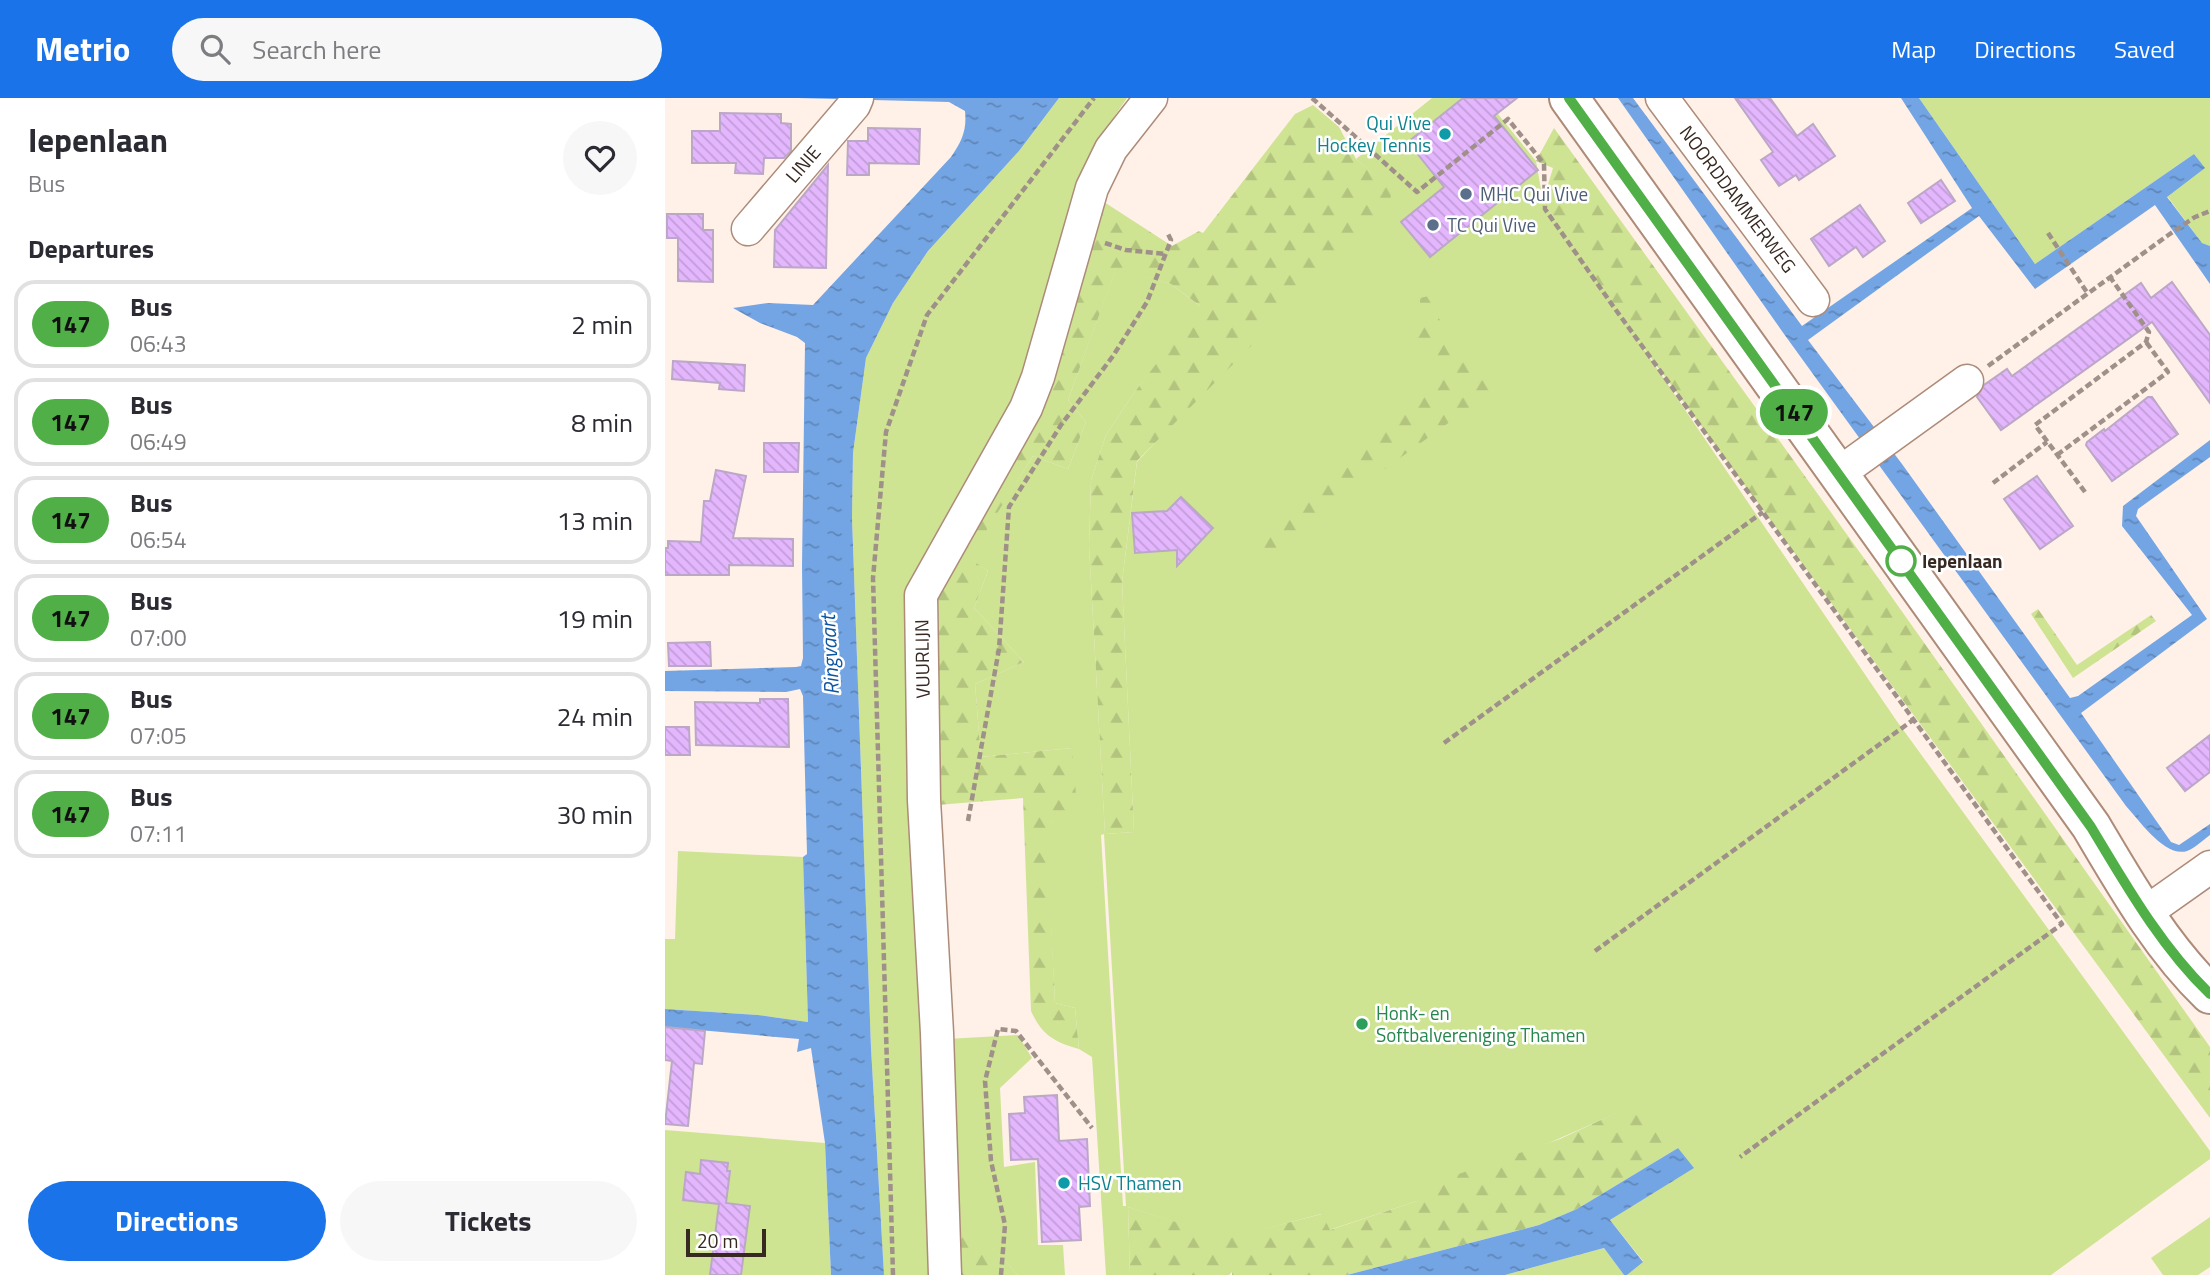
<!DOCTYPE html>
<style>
:root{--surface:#fff;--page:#f7f7f7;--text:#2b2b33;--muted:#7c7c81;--line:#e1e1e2;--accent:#1a73e8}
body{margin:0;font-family:"Titillium Web",sans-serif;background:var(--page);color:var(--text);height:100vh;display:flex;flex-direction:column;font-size:26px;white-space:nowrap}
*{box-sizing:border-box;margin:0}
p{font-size:23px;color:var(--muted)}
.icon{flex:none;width:38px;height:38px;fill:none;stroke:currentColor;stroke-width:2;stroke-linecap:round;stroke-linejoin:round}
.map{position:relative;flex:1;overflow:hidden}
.panel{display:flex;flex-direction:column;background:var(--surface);width:665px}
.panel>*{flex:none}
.badge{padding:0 14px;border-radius:23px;font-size:24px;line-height:46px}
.scale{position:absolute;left:21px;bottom:18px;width:80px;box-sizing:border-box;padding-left:7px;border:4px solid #372922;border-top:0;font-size:19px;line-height:24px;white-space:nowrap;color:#372922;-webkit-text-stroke:5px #fff;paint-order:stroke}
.map>.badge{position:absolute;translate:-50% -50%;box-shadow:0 0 0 4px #fff}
h2{padding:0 28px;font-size:26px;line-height:63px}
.round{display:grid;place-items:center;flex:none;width:74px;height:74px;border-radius:37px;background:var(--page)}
.summary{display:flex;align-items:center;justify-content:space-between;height:119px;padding:0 28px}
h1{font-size:33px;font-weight:700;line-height:52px}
.action{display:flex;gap:14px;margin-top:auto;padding:14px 28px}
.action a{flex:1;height:80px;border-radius:42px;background:var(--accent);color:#fff;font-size:28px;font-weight:700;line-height:80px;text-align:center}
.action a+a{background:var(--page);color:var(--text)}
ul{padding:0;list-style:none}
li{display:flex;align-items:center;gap:21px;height:88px;margin:0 14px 10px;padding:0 14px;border:4px solid var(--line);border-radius:21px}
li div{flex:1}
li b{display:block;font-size:26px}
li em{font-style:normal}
li .badge{min-width:77px;font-weight:700;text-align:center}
header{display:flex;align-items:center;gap:42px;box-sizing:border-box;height:98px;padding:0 35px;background:var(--accent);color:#fff}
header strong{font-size:33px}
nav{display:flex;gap:38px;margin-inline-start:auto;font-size:24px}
.search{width:490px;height:63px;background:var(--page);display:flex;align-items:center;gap:18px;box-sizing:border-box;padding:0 24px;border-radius:38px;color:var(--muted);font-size:26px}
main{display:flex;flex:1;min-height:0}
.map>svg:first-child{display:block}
</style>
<header>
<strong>Metrio</strong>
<div class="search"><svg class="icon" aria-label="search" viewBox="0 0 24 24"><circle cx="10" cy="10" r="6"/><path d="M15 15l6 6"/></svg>Search here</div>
<nav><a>Map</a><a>Directions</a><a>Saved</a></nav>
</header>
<main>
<section class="panel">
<div class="summary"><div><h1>Iepenlaan</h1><p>Bus</p></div><a class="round"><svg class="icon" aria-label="heart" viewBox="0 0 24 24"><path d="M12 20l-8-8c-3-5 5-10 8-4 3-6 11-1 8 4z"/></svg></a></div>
<h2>Departures</h2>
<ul>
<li><span class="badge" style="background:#50af46;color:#111">147</span><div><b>Bus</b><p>06:43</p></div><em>2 min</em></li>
<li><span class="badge" style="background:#50af46;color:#111">147</span><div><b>Bus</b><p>06:49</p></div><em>8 min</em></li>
<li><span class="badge" style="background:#50af46;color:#111">147</span><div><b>Bus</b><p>06:54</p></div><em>13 min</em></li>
<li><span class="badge" style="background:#50af46;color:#111">147</span><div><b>Bus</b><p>07:00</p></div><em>19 min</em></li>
<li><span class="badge" style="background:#50af46;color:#111">147</span><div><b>Bus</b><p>07:05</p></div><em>24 min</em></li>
<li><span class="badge" style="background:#50af46;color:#111">147</span><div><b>Bus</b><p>07:11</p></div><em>30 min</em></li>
</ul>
<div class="action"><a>Directions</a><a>Tickets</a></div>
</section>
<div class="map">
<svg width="1545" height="1177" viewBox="0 0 1545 1177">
<defs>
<pattern id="forest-firs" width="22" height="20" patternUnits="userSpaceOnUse" patternTransform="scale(1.75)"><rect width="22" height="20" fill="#cee493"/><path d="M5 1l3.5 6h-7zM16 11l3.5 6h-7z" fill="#b2c47e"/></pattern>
<pattern id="water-ripples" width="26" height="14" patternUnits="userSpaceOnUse" patternTransform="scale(1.75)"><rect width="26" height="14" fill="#73a5e4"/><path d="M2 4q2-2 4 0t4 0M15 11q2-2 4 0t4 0" fill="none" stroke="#5f86b8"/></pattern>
<pattern id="building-back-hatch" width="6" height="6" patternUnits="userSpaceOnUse" patternTransform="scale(1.75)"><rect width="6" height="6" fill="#e3b6fd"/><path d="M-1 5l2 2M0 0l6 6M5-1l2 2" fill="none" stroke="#c39cd9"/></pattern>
</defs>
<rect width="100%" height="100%" fill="#fff0e8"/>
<g fill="#cee493" fill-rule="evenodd">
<polygon points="394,0 462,0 436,38 426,64 382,219 338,325 259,470 268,1177 219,1177 206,950 187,420 188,355 201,260 228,205 263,153 354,53"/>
<path d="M767,0H820L871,63L878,103L1231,622L1545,1053V1061L1386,1177H962L978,1163L945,1122L1028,1070L977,1004L752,1103L664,1132L656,1116L562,1141L463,1109L465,1177H441L427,959L414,951L410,910L390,905L381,734L387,724L393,722L407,650L316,659L310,586L359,564L309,510L323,473L303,460L368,358L403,371L421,324L403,302L451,170L506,186L536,209L466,299L441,337L426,382L424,448L440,736L469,734L457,484L472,364L727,91L691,61ZM439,736L461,1108H458L436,737Z"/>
<polygon points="1254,0 1545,0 1545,148 1537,145 1502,98 1539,70 1529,56 1370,166"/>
<polygon points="13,753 138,759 143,924 93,917 0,911 0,841 10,841"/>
<polygon points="353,937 367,960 335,990 339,1069 370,1064 373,1147 398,1147 400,1177 353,1177 314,1135 287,1135 281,941"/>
<polygon points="0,1032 160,1045 166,1177 0,1177"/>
<polygon points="1545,1119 1545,1169 1533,1177 1498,1177 1486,1160"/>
<polygon points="939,1150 959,1177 840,1177"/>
</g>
<g fill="url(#forest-firs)">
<path d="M648,7L674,29L691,61L728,91L722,111L472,363L457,484L469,734L440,736L424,448L426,382L441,337L466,299L535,208L506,186L451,171L403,302L421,324L403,371L368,358L304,460L323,473L309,510L359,564L310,586L316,659L407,650L413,720L387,724L382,734L390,905L410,910L414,951C389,944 377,937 366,913L358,700L272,707L267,501L436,102L507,148L534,133L538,135L630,16Z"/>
<polygon points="889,30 1214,481 1545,949 1545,1020 956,219 878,103 888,70 871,63"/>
<polygon points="768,197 770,215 826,294 600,458 590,453 776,266 741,231 755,215 755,200"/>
<polygon points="1373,511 1412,567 1486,517 1491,523 1408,580 1366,516"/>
<polygon points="977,1003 1013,1050 912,1111 874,1127 682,1177 567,1177 567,1174 564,1177 465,1177 463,1109 562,1140 657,1116 665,1132 752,1103 756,1089 895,1041"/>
<polygon points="314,1134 353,1177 290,1177 287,1135"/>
</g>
<g fill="url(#water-ripples)">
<path d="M133,0H394L354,53L263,153L228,205L201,260L188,355L187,420L206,950L219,1177H166L160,1045L146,950L132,954L134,941L0,929V911L93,917L143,924L138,759L142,756L138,598L135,591L121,594L0,593V573L131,569L136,568L138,560L137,468L140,245L132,239L95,225L68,210L103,205L148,207L286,59C297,43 302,32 300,13L284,4Z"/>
<path d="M953,0H968L1137,228L1307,110L1236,0H1254L1370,166L1529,56L1540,70L1502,99L1537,145L1545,148V186L1490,107L1370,191L1314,118L1143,242L1237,366L1405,600L1413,598L1527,517L1457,428L1458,408L1545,342V359L1473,411L1471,418L1542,521L1416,615L1506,744L1514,747L1545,726V737C1538,742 1530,750 1522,753C1500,760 1474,722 1461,708L1119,236Z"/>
<polygon points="1013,1050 1029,1070 945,1122 978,1164 962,1177 959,1177 939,1150 840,1177 682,1177 874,1127 912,1111"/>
</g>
<g fill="url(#building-back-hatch)" stroke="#bba8c7" stroke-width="2">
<polygon points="798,0 852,0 829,18 873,72 765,159 736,124 779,89 743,44"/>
<polygon points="1070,0 1105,0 1132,38 1148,26 1170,58 1134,82 1131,77 1114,88 1096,62 1108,54"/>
<polygon points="55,15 116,16 116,25 126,26 126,53 119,60 99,60 98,76 70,75 71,65 27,65 27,33 55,33"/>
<polygon points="203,30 255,31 254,66 204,65 204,77 182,77 183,43 203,43"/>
<polygon points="163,67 161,170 109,169 110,132"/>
<polygon points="1276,82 1290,103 1256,125 1243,105"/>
<polygon points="1195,107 1220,143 1198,159 1191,149 1164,168 1146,141"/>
<polygon points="2,116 38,116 38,132 48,132 48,184 13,183 13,140 2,140"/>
<polygon points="1507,184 1545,237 1545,305 1487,224 1336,332 1312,299 1319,287 1342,271 1347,278 1476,185 1486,200"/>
<polygon points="8,263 80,267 79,293 54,291 55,285 7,281"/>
<polygon points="1483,299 1487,299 1513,336 1447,383 1421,347 1422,344 1439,331 1440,333"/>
<polygon points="99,345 134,345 133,374 99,374"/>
<polygon points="51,372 81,378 68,440 128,441 128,468 64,467 64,477 0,477 0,450 3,450 3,443 36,444 39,403 45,403"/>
<polygon points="1372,378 1408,428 1375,451 1339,401"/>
<polygon points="516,399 548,430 512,468 512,452 470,455 467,415 502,413"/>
<polygon points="45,544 46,568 4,568 3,545"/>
<polygon points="95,601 123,601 124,649 31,647 30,604 95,605"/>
<polygon points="0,629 24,629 25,657 0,657"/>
<polygon points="1545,637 1545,674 1520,693 1502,670"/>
<polygon points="0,929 40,933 37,966 29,965 23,1028 0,1026 7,963 0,962"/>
<polygon points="392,997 394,1043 422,1041 425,1108 414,1109 416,1142 377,1144 373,1061 346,1062 344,1016 360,1015 359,999"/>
<polygon points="36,1062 63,1065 62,1073 65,1073 61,1105 85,1108 76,1177 45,1177 54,1106 18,1102 21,1074 35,1076"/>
</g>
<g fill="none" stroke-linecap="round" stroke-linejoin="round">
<defs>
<g id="street">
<polyline points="997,0 1148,202"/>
<polyline points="83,131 189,7 192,0"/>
<polyline points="1173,376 1302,283"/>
<polyline points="1480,815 1545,769"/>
<polyline points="280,1177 272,935 259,702 256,497 361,310 373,279 427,90 446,51 486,0"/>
</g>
<path id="secondary" d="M904,0L1426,728C1461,787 1496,849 1545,896"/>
</defs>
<use href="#street" stroke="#ad8b79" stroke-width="35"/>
<use href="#secondary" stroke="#ad8b79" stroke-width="42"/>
<g stroke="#9f9089" stroke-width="4.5" stroke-dasharray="7 3.5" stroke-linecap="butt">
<polyline points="647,0 752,94 843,21 879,66 880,111 948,208 1397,826 1075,1059"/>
<polyline points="1383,135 1423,196"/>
<polyline points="440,145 461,152 501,156"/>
<polyline points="1323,268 1502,138 1530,119 1545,113"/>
<polyline points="1392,357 1503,274 1481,244"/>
<polyline points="1328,385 1382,344"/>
<polyline points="1420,394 1370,327 1481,244 1484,234 1445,179"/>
<polyline points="779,645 1098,414"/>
<polyline points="303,723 334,551 344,409 396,327 448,258 482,204 506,142 502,134"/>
<polyline points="930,853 1248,622"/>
<polyline points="228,1177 208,480 221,334 262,217 429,0"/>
<polyline points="336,1177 340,1127 326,1063 320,983 333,931 351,933 427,1030"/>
</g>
<use href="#street" stroke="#fff" stroke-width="32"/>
<use href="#secondary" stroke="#fff" stroke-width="38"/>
</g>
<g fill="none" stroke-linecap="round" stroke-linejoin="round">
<defs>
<path id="line" d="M904,0L1426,729C1461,787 1496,849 1545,896"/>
</defs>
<use href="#line" stroke="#fff" stroke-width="16"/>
<use href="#line" stroke="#50af46" stroke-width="10"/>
</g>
<g fill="#0f9aa8" stroke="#fff" stroke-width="2.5">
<circle cx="780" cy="36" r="7"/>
<circle cx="399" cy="1085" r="7"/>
</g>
<g fill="#5c6f8a" stroke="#fff" stroke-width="2.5">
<circle cx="801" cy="96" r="7"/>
<circle cx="768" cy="127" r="7"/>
</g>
<circle fill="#fff" stroke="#50af46" stroke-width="3.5" cx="1236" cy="463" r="14"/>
<circle fill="#2e9e5b" stroke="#fff" stroke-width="2.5" cx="697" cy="926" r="7"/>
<g text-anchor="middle" stroke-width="5" stroke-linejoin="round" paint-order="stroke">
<g font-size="19" fill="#0d838f" stroke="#fff" text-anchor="end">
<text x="766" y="32">Qui Vive<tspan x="766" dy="22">Hockey Tennis</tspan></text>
<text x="413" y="1092" text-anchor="start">HSV Thamen</text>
</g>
<g font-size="19" fill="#372922" stroke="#fff">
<text transform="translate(138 66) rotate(-49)" y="7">LINIE</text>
<text transform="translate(1073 101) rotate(53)" y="7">NOORDDAMMERWEG</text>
<text transform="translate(257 561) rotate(-91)" y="7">VUURLIJN</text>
</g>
<g font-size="19" fill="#4e5e75" stroke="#fff" text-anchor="start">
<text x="815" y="103">MHC Qui Vive</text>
<text x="782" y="134">TC Qui Vive</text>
</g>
<g font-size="19" font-weight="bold" fill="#372922" stroke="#fff" text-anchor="start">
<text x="1257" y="470">Iepenlaan</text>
</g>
<g font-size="19" fill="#27864d" stroke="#fff" text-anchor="start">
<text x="711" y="922">Honk- en<tspan x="711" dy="22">Softbalvereniging Thamen</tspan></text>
</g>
<g font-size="21" font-style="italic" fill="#0e55a0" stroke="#fff">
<text transform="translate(165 557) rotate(-93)" y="7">Ringvaart</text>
</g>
</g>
</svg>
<div class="scale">20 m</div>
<b class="badge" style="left:1129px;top:314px;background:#50af46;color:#111">147</b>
</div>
</main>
